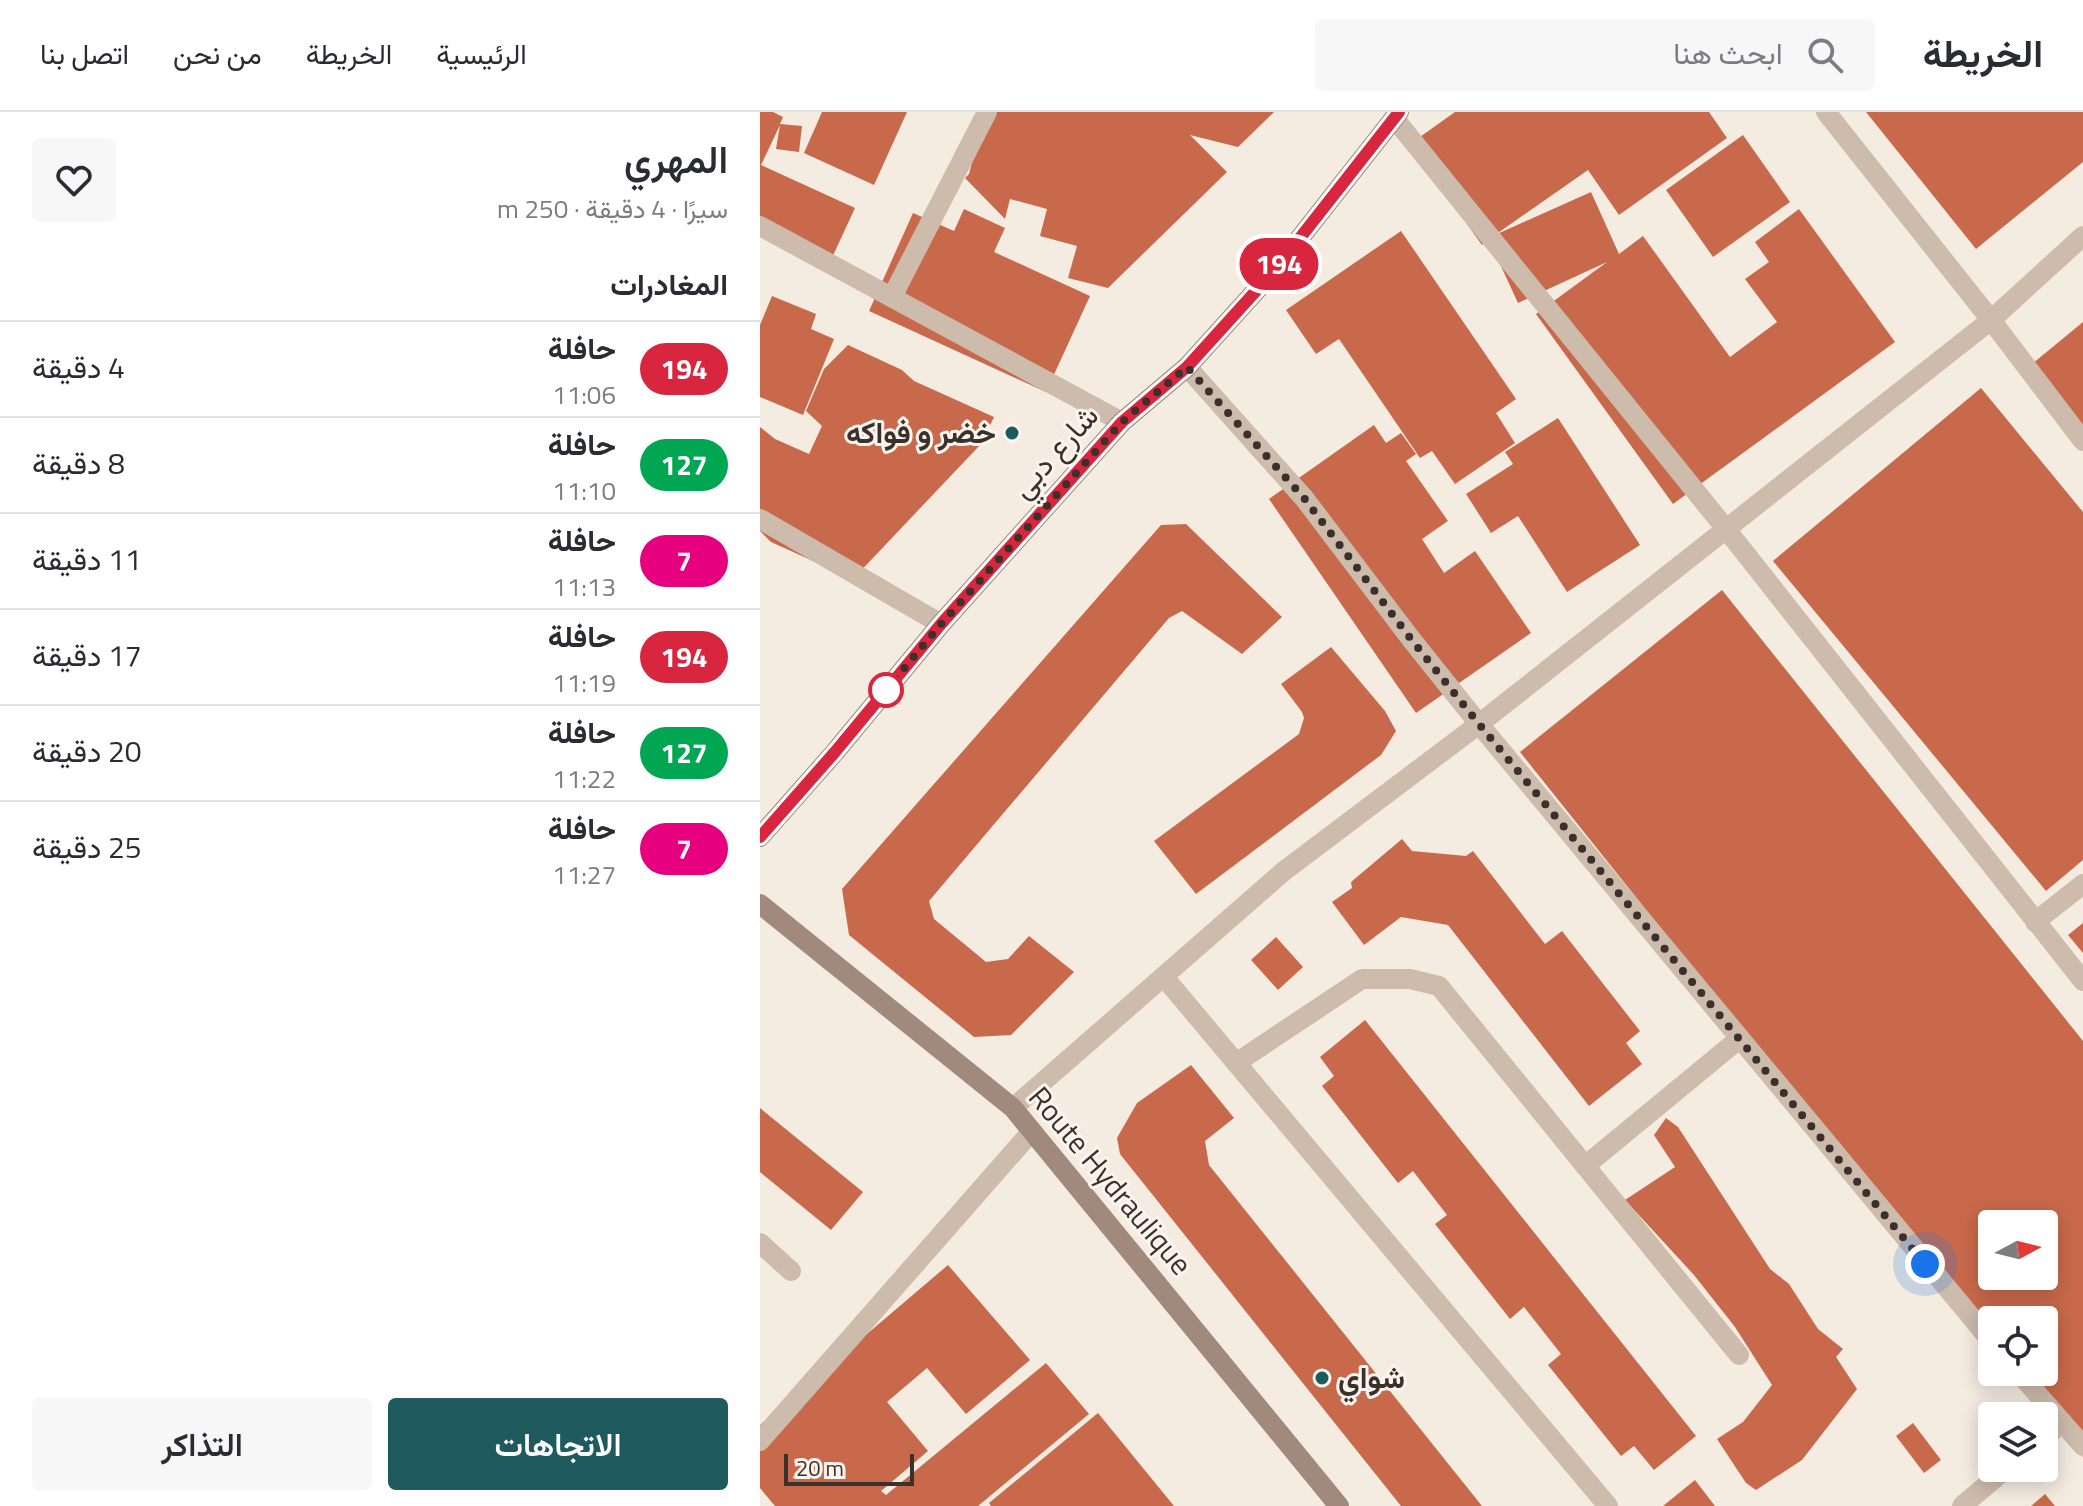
<!DOCTYPE html>
<html lang="ar">
<meta charset="utf-8">
<style>
:root{--surface:#fff;--page:#f7f7f7;--text:#2b2b33;--muted:#7c7c81;--line:#e1e1e2;--accent:#1f5a5e}
body{margin:0;font-family:"Titillium Web",Vazirmatn,sans-serif;background:var(--page);color:var(--text);direction:rtl;height:100vh;display:flex;flex-direction:column;font-size:30px;white-space:nowrap}
*{box-sizing:border-box;margin:0}
p{font-size:26px;color:var(--muted)}
.icon{flex:none;width:44px;height:44px;fill:none;stroke:currentColor;stroke-width:2;stroke-linecap:round;stroke-linejoin:round}
.map{position:relative;flex:1;overflow:hidden;direction:ltr}
.side{display:flex;flex-direction:column;background:var(--surface);width:760px}
.side>*{flex:none}
.badge{padding:0 16px;border-radius:26px;font-size:28px;line-height:52px}
.needle{width:52px;rotate:83deg}
.fabs{position:absolute;left:1218px;top:1098px;display:grid;gap:16px}
.fabs a{display:grid;place-items:center;width:80px;height:80px;border-radius:8px;background:var(--surface);box-shadow:0 4px 20px #0003;font-size:40px}
.scale{position:absolute;left:24px;bottom:20px;width:130px;box-sizing:border-box;padding-left:8px;border:4px solid #3b302b;border-top:0;font-size:22px;line-height:28px;white-space:nowrap;color:#3b302b;-webkit-text-stroke:6px #fbf5ee;paint-order:stroke}
.you{position:absolute;width:40px;height:40px;margin:-20px;border:6px solid #fff;border-radius:50%;background:#1a73e8;box-shadow:0 0 0 12px #1a73e833}
.map>.badge{position:absolute;translate:-50% -50%;box-shadow:0 0 0 4px #fff}
h2{padding:0 32px;font-size:30px;line-height:72px}
.round{display:grid;place-items:center;flex:none;width:84px;height:84px;border-radius:8px;background:var(--page)}
.overview{display:flex;align-items:center;justify-content:space-between;height:136px;padding:0 32px}
h1{font-size:38px;font-weight:600;line-height:60px}
.button{display:flex;gap:16px;margin-top:auto;padding:16px 32px}
.button a{flex:1;height:92px;border-radius:8px;background:var(--accent);color:#fff;font-size:32px;font-weight:600;line-height:92px;text-align:center}
.button a+a{background:var(--page);color:var(--text)}
ul{padding:0;list-style:none}
li{display:flex;align-items:center;gap:24px;height:96px;padding:0 32px;border-top:2px solid var(--line)}
li div{flex:1}
li b{display:block;font-size:30px}
li em{font-style:normal}
li .badge{min-width:88px;font-weight:700;text-align:center}
header{display:flex;align-items:center;gap:48px;box-sizing:border-box;height:112px;padding:0 40px;background:var(--surface);border-bottom:2px solid var(--line)}
header strong{font-size:38px}
nav{display:flex;gap:44px;margin-inline-start:auto;font-size:28px}
.search{width:560px;height:72px;background:var(--page);display:flex;align-items:center;gap:20px;box-sizing:border-box;padding:0 28px;border-radius:8px;color:var(--muted);font-size:30px}
main{display:flex;flex:1;min-height:0}
.map>svg:first-child{display:block}
</style>
<header>
<strong>الخريطة</strong>
<div class="search"><svg class="icon" aria-label="search" viewBox="0 0 24 24"><circle cx="10" cy="10" r="6"/><path d="M15 15l6 6"/></svg>ابحث هنا</div>
<nav><a>الرئيسية</a><a>الخريطة</a><a>من نحن</a><a>اتصل بنا</a></nav>
</header>
<main>
<div class="map">
<svg width="1323" height="1394" viewBox="0 0 1323 1394">
<rect width="100%" height="100%" fill="#f4ebe1"/>
<g fill="#c8694b" fill-rule="evenodd">
<polygon points="0,0 13,0 23,5 20,12 42,14 39,40 16,37 20,13 1,53 95,96 70,150 0,118"/>
<polygon points="62,0 147,0 114,73 44,41"/>
<polygon points="225,0 514,0 478,35 430,23 467,60 348,176 308,166 317,134 280,124 287,97 250,87 245,107 205,66 209,62"/>
<polygon points="695,0 949,0 967,26 859,103 828,58 735,123 831,80 859,142 883,124 970,245 1017,210 985,167 1009,150 995,130 1039,97 1135,230 913,392 776,202 847,150 758,191 729,128 722,133 650,32"/>
<polygon points="1106,0 1323,0 1323,50 1216,137"/>
<polygon points="983,23 1030,90 953,145 906,78"/>
<polygon points="204,97 245,116 234,140 330,184 286,280 109,199 153,101 194,119"/>
<polygon points="641,119 756,287 736,301 755,331 695,372 672,339 660,346 579,227 556,242 526,198"/>
<polygon points="12,184 56,202 51,217 74,227 43,303 0,285 0,213"/>
<polygon points="1323,210 1323,314 1272,252"/>
<polygon points="88,233 142,258 154,269 234,305 221,332 93,467 11,430 0,419 0,315 15,327 49,342 62,314 46,299 64,257"/>
<polygon points="1221,276 1323,400 1323,748 1286,779 1013,449"/>
<polygon points="798,306 880,433 807,480 758,404 731,421 706,382 753,352 745,340"/>
<polygon points="614,313 626,331 641,321 656,342 646,349 688,409 662,427 684,461 715,439 771,521 656,601 509,387"/>
<polygon points="426,412 522,505 482,542 422,499 409,506 169,789 174,807 226,850 248,847 269,824 314,860 251,923 214,925 89,823 82,777 401,413"/>
<path d="M962,478L1323,929V1345L1255,1260H1284V1208H1232V1231L760,640ZM1232,1112H1284V1164H1232Z"/>
<polygon points="571,535 625,599 636,619 621,643 436,782 394,729 539,622 544,606 542,600 521,572"/>
<polygon points="642,727 652,739 706,744 713,739 785,832 802,819 880,919 866,931 882,952 829,994 688,813 641,805 604,833 572,790 592,776 591,770"/>
<polygon points="1323,811 1323,841 1308,823"/>
<polygon points="516,825 543,855 518,878 491,848"/>
<polygon points="605,908 936,1324 894,1358 874,1334 861,1344 788,1253 801,1242 764,1195 750,1207 675,1112 687,1103 653,1059 638,1071 562,974 574,964 560,945"/>
<polygon points="431,953 474,1006 445,1029 449,1053 722,1394 641,1394 360,1042 357,1026 377,991"/>
<polygon points="0,996 103,1080 71,1118 0,1060"/>
<polygon points="906,1006 918,1015 1010,1157 1029,1172 1058,1217 1083,1237 1076,1245 1097,1277 1042,1348 996,1378 986,1371 957,1327 983,1310 1012,1273 975,1215 934,1163 865,1088 915,1055 894,1023"/>
<polygon points="188,1153 270,1248 206,1302 167,1256 127,1290 168,1339 121,1379 126,1383 286,1251 329,1302 218,1394 15,1394 0,1376 0,1313"/>
<polygon points="338,1301 414,1394 231,1394 229,1391"/>
<polygon points="1153,1311 1181,1348 1164,1361 1136,1324"/>
<polygon points="935,1368 955,1394 903,1394"/>
<polygon points="1285,1382 1295,1394 1271,1394"/>
</g>
<g fill="none" stroke-linecap="round" stroke-linejoin="round">
<g stroke="#cdbbac" stroke-width="20">
<polyline points="0,407 181,512"/>
<polyline points="404,865 848,1394"/>
<polyline points="476,951 602,867 650,867 679,874 979,1243"/>
<polyline points="825,1054 979,927"/>
<polyline points="0,1131 31,1159"/>
</g>
<g stroke="#cdbbac" stroke-width="20">
<polyline points="1066,0 1231,208 1323,329"/>
<polyline points="634,6 966,417 1323,869"/>
<polyline points="0,114 362,310"/>
<polyline points="132,185 227,0"/>
<polyline points="427,255 544,386 651,527 719,612 1232,1230"/>
<polyline points="1275,810 1323,772"/>
<polyline points="253,996 524,759 719,612 1231,208 1323,124"/>
<polyline points="1258,1260 1323,1334"/>
<polyline points="1284,1326 1302,1310"/>
<polyline points="0,1329 272,1019"/>
<polyline points="1202,1394 1247,1356"/>
</g>
<g stroke="#a18a7d" stroke-width="20">
<polyline points="0,725 75,640 181,512 362,310 427,255 514,159 639,0"/>
<polyline points="0,792 253,996 579,1394"/>
</g>
</g>
<g fill="none" stroke-linecap="round" stroke-linejoin="round">
<defs>
<polyline id="line" points="0,725 75,640 181,512 362,310 427,255 514,159 639,0"/>
</defs>
<use href="#line" stroke="#fff" stroke-width="18"/>
<use href="#line" stroke="#d7263d" stroke-width="12"/>
<polyline stroke="#3b302b" stroke-width="8" stroke-dasharray="0 14.4" points="126,578 181,512 362,310 427,255 544,386 651,527 719,612 1165,1152"/>
</g>
<g fill="#1f5a5e" stroke="#fbf5ee" stroke-width="3">
<circle cx="252" cy="321" r="8"/>
<circle cx="562" cy="1266" r="8"/>
</g>
<circle fill="#fff" stroke="#d7263d" stroke-width="4" cx="126" cy="578" r="16"/>
<g text-anchor="middle" stroke-width="6" stroke-linejoin="round" paint-order="stroke">
<g font-size="30" font-weight="bold" fill="#3b302b" stroke="#fbf5ee" text-anchor="end">
<text x="236" y="331">خضر و فواكه</text>
<text x="578" y="1276" text-anchor="start">شواي</text>
</g>
<g font-size="30" fill="#3b302b" stroke="#fbf5ee">
<text transform="translate(295 340) rotate(-48)" y="10">شارع دبي</text>
<text transform="translate(350 1069) rotate(50)" y="10">Route Hydraulique</text>
</g>
</g>
</svg>
<div class="fabs">
<a><svg class="needle" viewBox="-14 -14 28 28"><path d="M0-13l5 13h-10z" fill="#e53935"/><path d="M0 13l5-13h-10z" fill="#7c7c81"/></svg></a>
<a><svg class="icon" aria-label="locate" viewBox="0 0 24 24"><circle cx="12" cy="12" r="6"/><path d="M12 2v4M12 18v4M2 12h4M18 12h4"/></svg></a>
<a><svg class="icon" aria-label="layers" viewBox="0 0 24 24"><path d="M12 4l9 5-9 5-9-5zM3 14l9 5 9-5"/></svg></a>
</div>
<div class="scale">20 m</div>
<div class="you" style="left:1165px;top:1152px"></div>
<b class="badge" style="left:519px;top:152px;background:#d7263d;color:#fff">194</b>
</div>
<section class="side">
<div class="overview"><div><h1>المهري</h1><p>سيرًا · 4 دقيقة · 250 m</p></div><a class="round"><svg class="icon" aria-label="heart" viewBox="0 0 24 24"><path d="M12 20l-8-8c-3-5 5-10 8-4 3-6 11-1 8 4z"/></svg></a></div>
<h2>المغادرات</h2>
<ul>
<li><span class="badge" style="background:#d7263d;color:#fff">194</span><div><b>حافلة</b><p>11:06</p></div><em>4 دقيقة</em></li>
<li><span class="badge" style="background:#00a651;color:#fff">127</span><div><b>حافلة</b><p>11:10</p></div><em>8 دقيقة</em></li>
<li><span class="badge" style="background:#e6007e;color:#fff">7</span><div><b>حافلة</b><p>11:13</p></div><em>11 دقيقة</em></li>
<li><span class="badge" style="background:#d7263d;color:#fff">194</span><div><b>حافلة</b><p>11:19</p></div><em>17 دقيقة</em></li>
<li><span class="badge" style="background:#00a651;color:#fff">127</span><div><b>حافلة</b><p>11:22</p></div><em>20 دقيقة</em></li>
<li><span class="badge" style="background:#e6007e;color:#fff">7</span><div><b>حافلة</b><p>11:27</p></div><em>25 دقيقة</em></li>
</ul>
<div class="button"><a>الاتجاهات</a><a>التذاكر</a></div>
</section>
</main>
